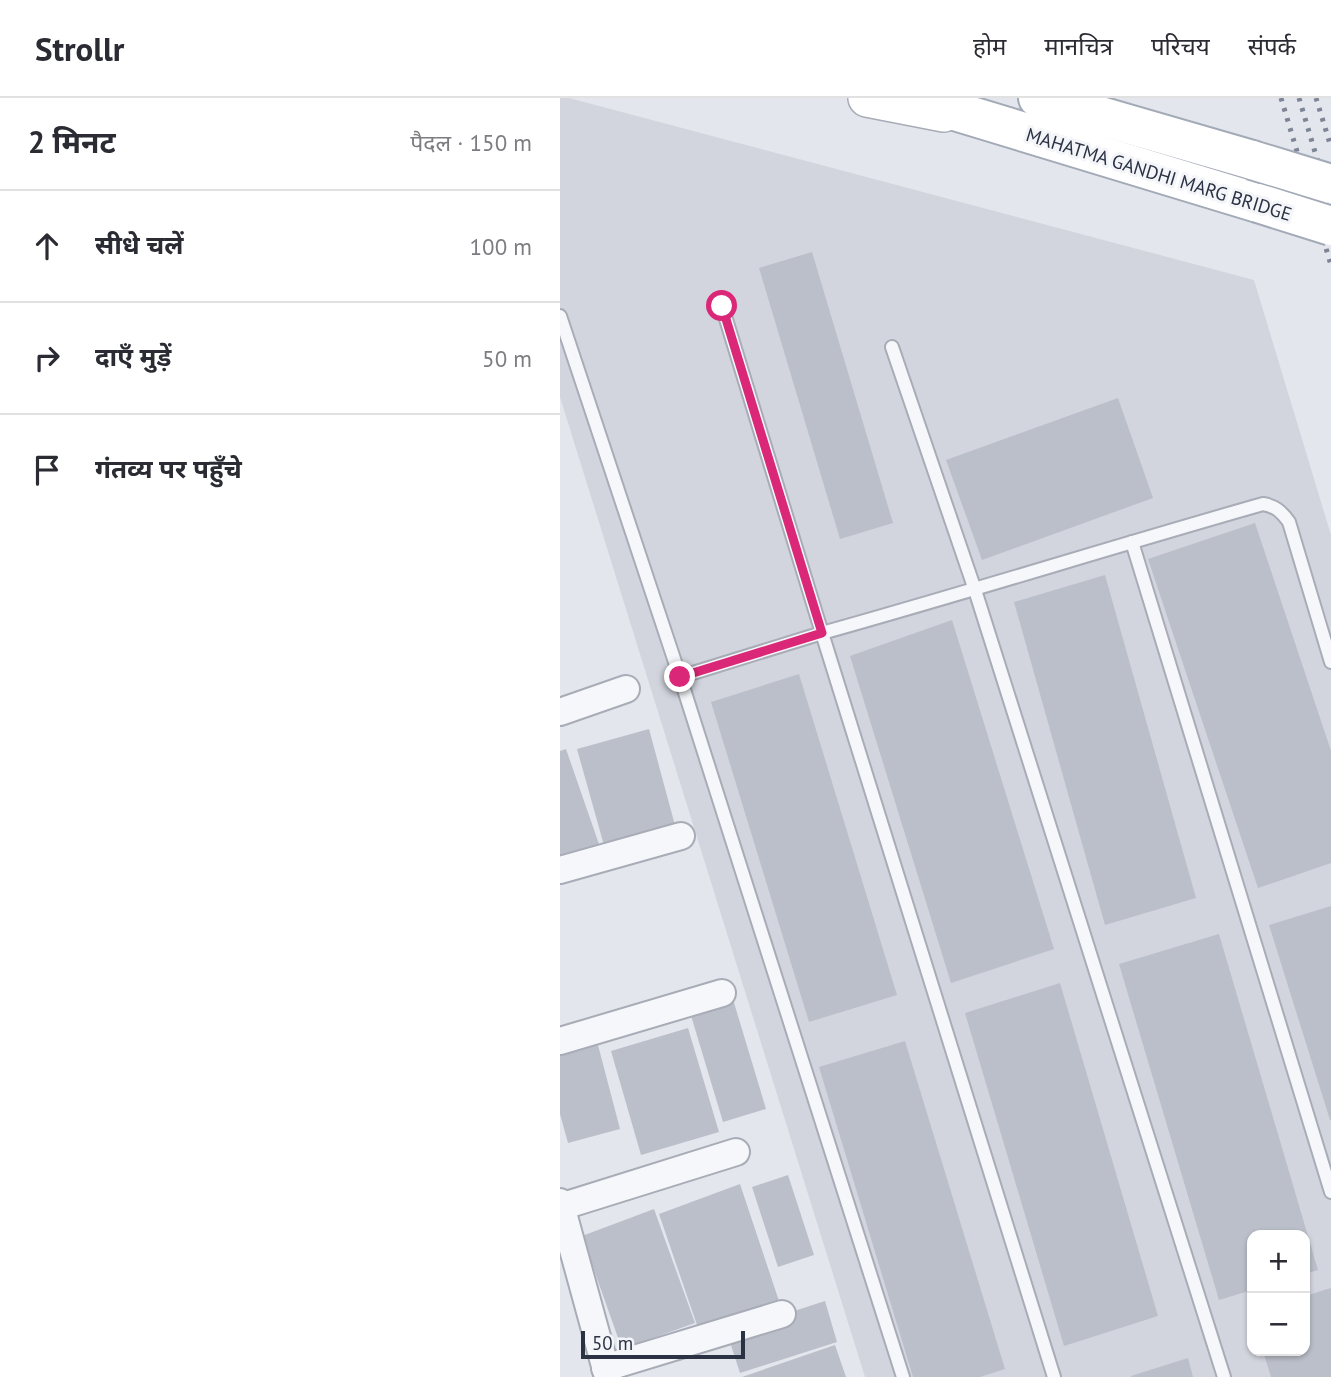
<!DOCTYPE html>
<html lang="hi">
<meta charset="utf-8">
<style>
:root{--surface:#fff;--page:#f2f2f3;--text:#2b2b33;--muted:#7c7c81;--line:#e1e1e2}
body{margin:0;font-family:"PT Sans","Noto Sans Devanagari",sans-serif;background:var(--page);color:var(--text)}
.controls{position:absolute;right:21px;bottom:21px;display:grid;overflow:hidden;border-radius:14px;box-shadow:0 2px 5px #0004}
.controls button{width:63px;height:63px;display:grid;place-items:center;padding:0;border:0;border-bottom:2px solid var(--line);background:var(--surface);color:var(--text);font:35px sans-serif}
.scale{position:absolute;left:21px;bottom:18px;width:164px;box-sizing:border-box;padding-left:7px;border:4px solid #2b3244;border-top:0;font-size:19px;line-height:24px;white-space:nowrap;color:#2b3244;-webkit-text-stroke:5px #f3f5f9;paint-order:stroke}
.stop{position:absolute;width:21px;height:21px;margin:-16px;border:5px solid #db2777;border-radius:50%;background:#fff}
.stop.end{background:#db2777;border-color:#fff;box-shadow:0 2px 7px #0008}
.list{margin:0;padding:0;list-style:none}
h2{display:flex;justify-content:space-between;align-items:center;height:91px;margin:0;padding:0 28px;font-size:30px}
h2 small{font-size:23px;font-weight:400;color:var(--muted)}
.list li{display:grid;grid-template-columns:46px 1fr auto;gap:21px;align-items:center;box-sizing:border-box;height:112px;padding:0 28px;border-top:2px solid var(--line)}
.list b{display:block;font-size:26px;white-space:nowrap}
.list em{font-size:23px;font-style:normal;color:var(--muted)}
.icon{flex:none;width:38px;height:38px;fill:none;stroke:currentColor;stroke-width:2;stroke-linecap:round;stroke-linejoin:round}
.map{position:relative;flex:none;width:771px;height:1279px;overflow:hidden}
header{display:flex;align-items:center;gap:42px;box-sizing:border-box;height:98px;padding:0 35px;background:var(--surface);border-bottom:2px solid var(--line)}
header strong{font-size:33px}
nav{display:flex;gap:38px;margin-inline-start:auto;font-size:24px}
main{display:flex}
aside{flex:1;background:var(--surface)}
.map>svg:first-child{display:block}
</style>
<header>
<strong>Strollr</strong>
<nav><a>होम</a><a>मानचित्र</a><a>परिचय</a><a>संपर्क</a></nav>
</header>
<main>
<aside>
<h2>2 मिनट<small>पैदल · 150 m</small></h2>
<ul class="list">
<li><svg class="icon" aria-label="ahead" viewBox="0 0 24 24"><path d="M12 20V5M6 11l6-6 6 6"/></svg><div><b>सीधे चलें</b></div><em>100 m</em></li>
<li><svg class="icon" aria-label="right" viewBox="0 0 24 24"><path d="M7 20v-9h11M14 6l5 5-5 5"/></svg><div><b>दाएँ मुड़ें</b></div><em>50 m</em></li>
<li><svg class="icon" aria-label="arrive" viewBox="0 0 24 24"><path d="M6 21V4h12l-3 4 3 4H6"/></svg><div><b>गंतव्य पर पहुँचे</b></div></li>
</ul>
</aside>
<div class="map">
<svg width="771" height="1279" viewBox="0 0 771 1279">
<rect width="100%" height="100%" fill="#e3e6ec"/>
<path fill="#d2d5de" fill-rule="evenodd" d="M0,0H9L694,182L771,437V1279H305L0,299ZM692,1137H745V1253H692Z"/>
<g fill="#bbbfc9">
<polygon points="252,154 333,425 280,441 199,170"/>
<polygon points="558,300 593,400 422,462 386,362"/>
<polygon points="695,425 771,653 771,765 698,790 588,461"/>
<polygon points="545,477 636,800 545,827 454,504"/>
<polygon points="392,522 494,851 391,885 290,558"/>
<polygon points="239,576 337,897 249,924 151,604"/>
<polygon points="89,631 116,731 45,751 17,651"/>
<polygon points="6,651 40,749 0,763 0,653"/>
<polygon points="771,808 771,1022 770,1022 709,827"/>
<polygon points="659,836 758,1172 745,1176 745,1137 692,1137 692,1192 659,1202 559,866"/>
<polygon points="500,885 598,1218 504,1248 405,915"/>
<polygon points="172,898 206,1011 163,1024 129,911"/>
<polygon points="128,930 159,1034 81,1057 51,953"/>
<polygon points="345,943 445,1271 420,1279 353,1279 259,969"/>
<polygon points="38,947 60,1031 8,1045 0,1016 0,958"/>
<polygon points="228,1077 254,1157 218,1169 192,1089"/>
<polygon points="180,1086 219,1203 138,1230 99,1116"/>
<polygon points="94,1111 135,1225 62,1251 22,1138"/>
<polygon points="771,1190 771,1279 711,1279 703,1253 745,1253 745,1198"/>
<polygon points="265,1203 277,1244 180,1275 167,1235"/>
<polygon points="275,1247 286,1279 182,1279"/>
<polygon points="628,1260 633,1279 571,1279 571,1278"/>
</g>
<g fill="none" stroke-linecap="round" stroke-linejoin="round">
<g stroke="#a8acb6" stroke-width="16">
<g id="service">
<polyline points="162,208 262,535 120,579 343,1279"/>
<polyline points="0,218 120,579"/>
<polyline points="332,249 415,492 664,1279"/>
<polyline points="572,444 771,1094"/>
<path d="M494,1279L262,535C409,494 555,448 703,406C715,408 721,413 729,424L771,564"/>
</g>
</g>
<g stroke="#a8acb6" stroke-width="30">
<g id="minor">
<polyline points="0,614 66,591"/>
<polyline points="0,772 121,738"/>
<polyline points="0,943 162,895"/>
<polyline points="0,1104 48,1279"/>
<polyline points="0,1109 176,1054"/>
<polyline points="45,1270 222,1216"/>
</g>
</g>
<g stroke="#a8acb6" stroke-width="40">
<polyline id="secondary" points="307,0 384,15"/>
</g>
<g stroke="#a3aab7" stroke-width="42">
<g id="primary">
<polyline points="352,0 698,105"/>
<polyline points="478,0 692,62"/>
</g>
</g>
<use href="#service" stroke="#f6f7fa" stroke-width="12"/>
<use href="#minor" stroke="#f6f7fa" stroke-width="26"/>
<use href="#secondary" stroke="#fff" stroke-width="37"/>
<use href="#primary" stroke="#fff" stroke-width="38"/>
<g stroke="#7d8495" stroke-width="5" stroke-dasharray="3.5 7" stroke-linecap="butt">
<polyline points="721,0 771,167"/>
<polyline points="739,0 771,108"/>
<polyline points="756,0 771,49"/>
</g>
<g stroke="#a3aab7" stroke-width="42" stroke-linecap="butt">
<g id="primary-bridge">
<polyline points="692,62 771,86"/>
<polyline points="698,105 771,128"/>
</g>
</g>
<use href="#primary-bridge" stroke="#fff" stroke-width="38"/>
</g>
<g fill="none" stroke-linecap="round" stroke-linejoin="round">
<polyline stroke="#db2777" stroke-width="9" points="120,579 262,535 162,208"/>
</g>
<g text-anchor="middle" stroke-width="6" stroke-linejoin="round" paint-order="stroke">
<g font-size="19" fill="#2b3244" stroke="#f3f5f9">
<text transform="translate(599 76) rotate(17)" y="7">MAHATMA GANDHI MARG BRIDGE</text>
</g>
</g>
</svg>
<div class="controls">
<button>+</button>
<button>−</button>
</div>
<div class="scale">50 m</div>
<div class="stop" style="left:162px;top:208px"></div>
<div class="stop end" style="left:120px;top:579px"></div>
</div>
</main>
